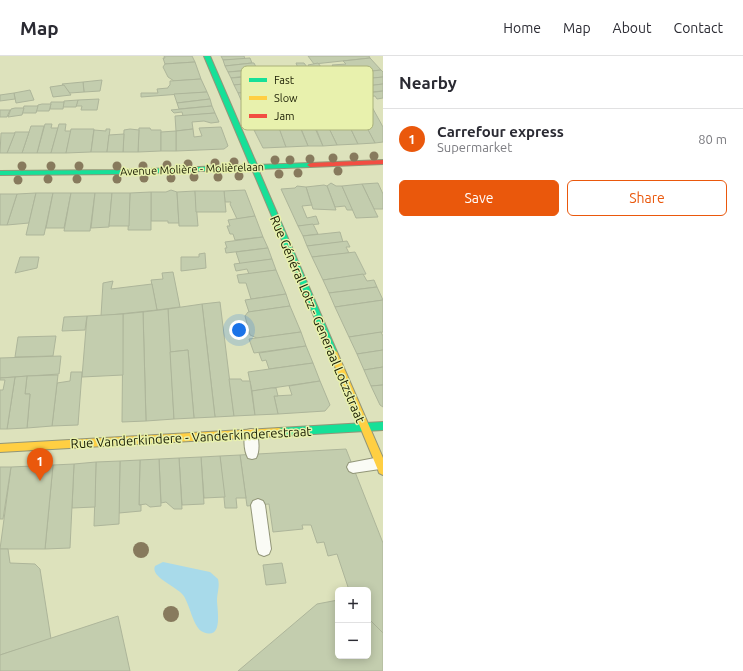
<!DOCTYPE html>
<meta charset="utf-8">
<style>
:root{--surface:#fff;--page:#f7f7f7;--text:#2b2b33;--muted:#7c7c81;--line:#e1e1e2;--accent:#ea580c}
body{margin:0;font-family:Ubuntu,sans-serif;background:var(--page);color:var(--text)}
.controls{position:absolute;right:12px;bottom:12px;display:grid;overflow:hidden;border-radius:6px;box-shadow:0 2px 10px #0003}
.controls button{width:36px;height:36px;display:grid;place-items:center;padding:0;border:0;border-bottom:1px solid var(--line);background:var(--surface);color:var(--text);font:20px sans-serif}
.you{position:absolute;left:239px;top:274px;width:14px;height:14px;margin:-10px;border:3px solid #fff;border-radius:50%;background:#1a73e8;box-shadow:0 0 0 6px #1a73e833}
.badge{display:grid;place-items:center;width:26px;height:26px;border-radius:50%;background:var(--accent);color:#fff;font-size:13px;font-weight:700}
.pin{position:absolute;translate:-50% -33px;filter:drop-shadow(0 1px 2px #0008)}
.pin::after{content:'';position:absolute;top:21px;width:14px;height:12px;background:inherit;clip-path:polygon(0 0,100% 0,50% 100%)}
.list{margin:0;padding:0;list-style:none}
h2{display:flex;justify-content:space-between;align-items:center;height:52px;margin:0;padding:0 16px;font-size:17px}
h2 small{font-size:13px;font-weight:400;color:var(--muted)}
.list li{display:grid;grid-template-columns:26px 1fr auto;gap:12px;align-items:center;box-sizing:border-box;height:60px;padding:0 16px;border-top:1px solid var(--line)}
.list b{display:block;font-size:15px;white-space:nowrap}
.list p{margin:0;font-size:13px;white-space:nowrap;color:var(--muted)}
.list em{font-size:13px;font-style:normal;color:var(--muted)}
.actions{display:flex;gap:8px;padding:12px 16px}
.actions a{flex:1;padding:9px 0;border:1px solid var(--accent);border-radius:6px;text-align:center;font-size:14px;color:var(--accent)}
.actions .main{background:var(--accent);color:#fff}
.map{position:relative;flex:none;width:383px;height:615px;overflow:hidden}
header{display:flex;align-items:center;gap:24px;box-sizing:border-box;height:56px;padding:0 20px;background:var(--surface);border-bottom:1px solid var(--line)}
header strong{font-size:19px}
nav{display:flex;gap:22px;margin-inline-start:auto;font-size:14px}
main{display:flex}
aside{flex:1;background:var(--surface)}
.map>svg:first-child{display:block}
</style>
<header>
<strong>Map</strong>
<nav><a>Home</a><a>Map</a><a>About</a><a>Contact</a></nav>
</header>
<main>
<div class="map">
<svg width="383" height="615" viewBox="0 0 383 615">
<rect width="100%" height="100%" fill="#dde2bc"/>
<path fill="#a8daea" d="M163,506L210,516L218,523C220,530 217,537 217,544C217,553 224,585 203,576C193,572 190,548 183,539C176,530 150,521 155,510Z"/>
<g fill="#c3cdae" stroke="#adb59a">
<polygon points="164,0 192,0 195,6 165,8 163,2 165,2"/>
<polygon points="221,0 244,0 245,3 223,4"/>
<polygon points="308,0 369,0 370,2 314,8"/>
<polygon points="250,2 252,7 225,10 223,4"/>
<polygon points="370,2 381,14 353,17 349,12 335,13 332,9 346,8 343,5"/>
<polygon points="195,6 201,23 174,25 168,21 163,11 165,8"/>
<polygon points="252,7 254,7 257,13 228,16 225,10"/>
<polygon points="296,7 304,7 307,11 298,12"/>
<polygon points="318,7 328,20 316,21 308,9"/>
<polygon points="255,14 261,18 231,22 228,16"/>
<polygon points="381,14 383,16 383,21 365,23 360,23 355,17"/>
<polygon points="259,20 261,22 272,21 274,25 234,29 231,22"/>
<polygon points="383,21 383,28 375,29 368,30 362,23"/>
<polygon points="201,23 207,36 141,41 141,37 158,37 157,33 168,32 168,31 170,29 170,25"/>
<polygon points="102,24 100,35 84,36 83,26"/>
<polygon points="279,24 281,27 273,28 276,34 238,37 234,29"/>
<polygon points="83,26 84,36 70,37 62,28"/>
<polygon points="383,28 383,35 371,36 366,30"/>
<polygon points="64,29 71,39 53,41 50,31"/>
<polygon points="30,34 34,44 16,47 14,37"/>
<polygon points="276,34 277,36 273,37 275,41 241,44 238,37"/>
<polygon points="383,35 383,42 377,43 375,40 362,41 360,38"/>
<polygon points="207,36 210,43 177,47 174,38"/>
<polygon points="14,37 15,43 0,45 0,39"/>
<polygon points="99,43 97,54 81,54 82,50 76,50 78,44"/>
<polygon points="210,43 212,50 179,53 177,47"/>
<polygon points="78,44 76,51 63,51 64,45"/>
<polygon points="51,46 64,46 63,53 50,53"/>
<polygon points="42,48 51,48 49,55 36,55 38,49"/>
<polygon points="330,49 340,70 349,69 358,88 337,89 318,50"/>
<polygon points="24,50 38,50 36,57 22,57"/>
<polygon points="212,50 215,57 183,60 182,56 174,57 171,54"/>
<polygon points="372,51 383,71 383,86 375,87 356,53"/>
<polygon points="15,52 24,52 22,59 8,61 11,53"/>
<polygon points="0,54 10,54 7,61 0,61"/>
<polygon points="215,57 219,66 211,67 204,65 192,66 193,73 176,75 175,60"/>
<polygon points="305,64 307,70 314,70 323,90 308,90 298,65"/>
<polygon points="321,66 326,66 337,89 323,90 315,70 323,70"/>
<polygon points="45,68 52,68 51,72 58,72 57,76 51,97 37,97"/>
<polygon points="59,68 66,68 65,75 71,75 66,97 51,97"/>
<polygon points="365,68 375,87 358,88 349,69"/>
<polygon points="31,70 44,70 37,97 22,97"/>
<polygon points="221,71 228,90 224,93 176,95 176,75 193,73 194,81 202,80 199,72"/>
<polygon points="279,71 286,91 263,92 254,74"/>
<polygon points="300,71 308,90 286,91 279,72"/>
<polygon points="139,72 150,72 151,74 161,74 161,95 138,96"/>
<polygon points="71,73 94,73 91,96 66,97"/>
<polygon points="106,73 110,73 107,96 91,96 94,74 106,75"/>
<polygon points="130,73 139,74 138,96 123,96 124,74"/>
<polygon points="176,75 176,95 161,95 161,76"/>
<polygon points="15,76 29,76 22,97 7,97"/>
<polygon points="1,77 15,77 7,97 0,97"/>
<polygon points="124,78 123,96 107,96 109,79"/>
<polygon points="331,127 336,130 342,130 353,154 347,154 345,150 335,151 327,130"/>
<polygon points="378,127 383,138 383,153 374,153 362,128"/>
<polygon points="362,128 374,153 378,161 356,162 342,130"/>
<polygon points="324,129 327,130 336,154 313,153 306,131"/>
<polygon points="297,130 306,131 311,147 312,149 302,150 307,162 316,160 319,168 298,170 281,133 295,132"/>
<polygon points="171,134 177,136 179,167 168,167 168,165 151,165 151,136 166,136"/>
<polygon points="245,134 255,160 237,163 230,148 231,146 225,146 224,135"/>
<polygon points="195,135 198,170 179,170 177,136"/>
<polygon points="195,135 224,135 226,156 196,156"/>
<polygon points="151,136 151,174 128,174 130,137"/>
<polygon points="36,137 29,167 7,169 17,138"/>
<polygon points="36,137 53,137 44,179 26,179"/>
<polygon points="53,137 71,137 64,172 46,172"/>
<polygon points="71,137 95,137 90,175 64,175"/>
<polygon points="95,137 112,137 109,171 91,172"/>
<polygon points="112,137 130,137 129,170 109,170"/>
<polygon points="0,138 17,138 7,169 0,169"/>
<polygon points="255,160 263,181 235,184 233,178 230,178 227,170 230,170 228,164"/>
<polygon points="313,168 318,178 303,180 298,170"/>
<polygon points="340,176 343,186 307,190 303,180"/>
<polygon points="263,181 268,192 226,197 225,192 227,192 225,186"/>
<polygon points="347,185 350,191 346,191 349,197 340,198 312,201 307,190"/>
<polygon points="268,192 272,203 245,207 240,208 236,196"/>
<polygon points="355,196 366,218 323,224 312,201"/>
<polygon points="205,197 206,212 181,215 181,201 199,201 199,198"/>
<polygon points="20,201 39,201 37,212 15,217"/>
<polygon points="272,203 276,214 249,218 247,213 236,215 234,208"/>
<polygon points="276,214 286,238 251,243 246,227 239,227 237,219"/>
<polygon points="173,216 180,251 157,254 151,224 163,223 162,217"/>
<polygon points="363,218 367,225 374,224 377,231 329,237 323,224"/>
<polygon points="113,225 111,233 152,228 157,254 101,260 103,227"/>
<polygon points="377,231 383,244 335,251 329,237"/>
<polygon points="286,238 290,250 249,256 245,244"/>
<polygon points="383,244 383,276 349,281 335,251"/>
<polygon points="220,246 234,360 215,361 202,248"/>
<polygon points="202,248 215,361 194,362 188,294 170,296 168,253"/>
<polygon points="290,250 301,276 257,282 250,279 245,260 248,256"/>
<polygon points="168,253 174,363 146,365 143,256"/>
<polygon points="143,256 146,365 122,366 123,258"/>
<polygon points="123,258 123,319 82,321 87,260"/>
<polygon points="87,260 85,274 62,275 64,261"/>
<polygon points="301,276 306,290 254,297 249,283"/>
<polygon points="381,276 383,280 383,294 357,298 349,281"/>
<polygon points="56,280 53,300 15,301 18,281"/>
<polygon points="306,290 313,307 269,313 266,304 262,305 259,297"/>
<polygon points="188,294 194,362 174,363 170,296"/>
<polygon points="383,294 383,311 364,314 357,298"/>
<polygon points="61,300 59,318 0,322 0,302"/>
<polygon points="313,307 320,325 252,335 248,316"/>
<polygon points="383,311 383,329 371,330 364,314"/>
<polygon points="71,316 82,316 78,369 52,370 57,327 70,325"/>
<polygon points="58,319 52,370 27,372 30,338 25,338 27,320"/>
<polygon points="27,320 25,338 30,338 27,372 7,373 15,321"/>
<polygon points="15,321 7,373 0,373 0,334 3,334 5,324 0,324 0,322"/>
<polygon points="229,323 241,323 242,325 250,325 255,359 234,360"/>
<polygon points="320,325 330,349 325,355 278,358 274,340 292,339 289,330"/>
<polygon points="383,329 383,351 380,349 371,330"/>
<polygon points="271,332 276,332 278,340 274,340 278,358 255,359 252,335"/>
<polygon points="346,393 383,487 383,577 368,562 368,534 349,534 337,498 328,500 324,486 317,487 311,469 302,469 303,473 273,476 269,448 247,450 240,399"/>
<polygon points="240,399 246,442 236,442 237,452 225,452 220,400"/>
<polygon points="220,400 225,441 204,442 201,401"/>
<polygon points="201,401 204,448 182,449 179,402"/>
<polygon points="179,402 182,453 174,453 166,446 161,447 159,403"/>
<polygon points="159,403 161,450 150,451 146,448 139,449 140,404"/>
<polygon points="140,404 139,449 141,449 141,455 119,457 120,405"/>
<polygon points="120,405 119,468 94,470 96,406"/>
<polygon points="96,406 95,451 72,452 74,408"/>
<polygon points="74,408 70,492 45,493 53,409"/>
<polygon points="53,409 45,493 0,493 11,411"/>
<polygon points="0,411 11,411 3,463 0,463"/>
<polygon points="0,493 8,493 10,507 35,508 40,513 51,583 0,599"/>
<polygon points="282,507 286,527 266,529 263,509"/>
<polygon points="338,544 338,600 368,600 368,562 383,577 383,615 238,615 317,548"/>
<polygon points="118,560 130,615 0,615 0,599"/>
</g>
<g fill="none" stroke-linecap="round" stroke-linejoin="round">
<g stroke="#929678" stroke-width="2">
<g id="lane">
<path d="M251,373L255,374C259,381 260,395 256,402L252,403L248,402C244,395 243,381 247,374Z"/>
<polygon points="380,401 383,403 383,411 380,413 353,417 349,415 347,411 349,407"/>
<polygon points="258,443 263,445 265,449 271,493 269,498 264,500 259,498 257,493 251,449 253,445"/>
</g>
</g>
<g stroke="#929678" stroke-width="2">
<g id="fast">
<polygon points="204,0 210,0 257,109 310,107 313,109 310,111 258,113 337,296 336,298 330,298 329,296 252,113 124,118 0,119 0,115 124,114 250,109"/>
<polygon points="383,366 383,374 279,380 276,379 274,376 276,373 279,372"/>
</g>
</g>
<g stroke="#929678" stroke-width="2">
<g id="slow">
<polygon points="333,293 337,296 383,402 383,419 379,417 378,414 329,296"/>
<polygon points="279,372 282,373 284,376 282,379 279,380 0,396 0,388"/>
</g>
</g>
<g stroke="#929678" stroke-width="2">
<polygon id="jam" points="383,104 383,108 310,111 307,109 310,107"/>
</g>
<use href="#lane" fill="#fafbf5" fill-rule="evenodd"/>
<use href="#fast" fill="#16e098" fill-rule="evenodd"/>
<use href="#slow" fill="#ffcf43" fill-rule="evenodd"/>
<use href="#jam" fill="#f24e42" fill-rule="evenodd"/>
</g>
<g fill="#877a5d">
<circle cx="374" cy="100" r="4.5"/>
<circle cx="354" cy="101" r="4.5"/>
<circle cx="333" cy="102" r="4.5"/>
<circle cx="310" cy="103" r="4.5"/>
<circle cx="275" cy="104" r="4.5"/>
<circle cx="290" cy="104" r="4.5"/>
<circle cx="234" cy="106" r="4.5"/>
<circle cx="215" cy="107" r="4.5"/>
<circle cx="188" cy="108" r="4.5"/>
<circle cx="167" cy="109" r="4.5"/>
<circle cx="22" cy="110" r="4.5"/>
<circle cx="51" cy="110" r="4.5"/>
<circle cx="79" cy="110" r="4.5"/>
<circle cx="117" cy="110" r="4.5"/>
<circle cx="143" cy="110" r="4.5"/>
<circle cx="338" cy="115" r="4.5"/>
<circle cx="298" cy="117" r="4.5"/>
<circle cx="279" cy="118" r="4.5"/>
<circle cx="239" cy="120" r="4.5"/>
<circle cx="194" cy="121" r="4.5"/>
<circle cx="218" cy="121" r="4.5"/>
<circle cx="144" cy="122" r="4.5"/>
<circle cx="171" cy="122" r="4.5"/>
<circle cx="48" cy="123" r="4.5"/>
<circle cx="77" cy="123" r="4.5"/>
<circle cx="117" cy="123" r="4.5"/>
<circle cx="18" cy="124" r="4.5"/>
<circle cx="141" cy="494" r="8"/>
<circle cx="171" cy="558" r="8"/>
</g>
<g text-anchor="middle" stroke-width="3" stroke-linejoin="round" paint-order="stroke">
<g font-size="11" fill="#191c02" stroke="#e8f1ad">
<text transform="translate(192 113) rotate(-2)" y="4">Avenue Molière - Molièrelaan</text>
</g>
<g font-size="13" fill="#191c02" stroke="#e8f1ad">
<text transform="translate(318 263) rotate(67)" y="5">Rue Général Lotz - Generaal Lotzstraat</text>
<text transform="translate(191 381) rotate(-3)" y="5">Rue Vanderkindere - Vanderkinderestraat</text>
</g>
</g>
<rect x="241" y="10" width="132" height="64" rx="6" fill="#e8f1ad" stroke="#aab17a" stroke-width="1"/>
<rect x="249" y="22" width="18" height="4" fill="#16e098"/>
<rect x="249" y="40" width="18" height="4" fill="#ffcf43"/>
<rect x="249" y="58" width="18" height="4" fill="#f24e42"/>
<g font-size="11" fill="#191c02">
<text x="274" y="28">Fast</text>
<text x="274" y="46">Slow</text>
<text x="274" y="64">Jam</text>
</g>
</svg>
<div class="controls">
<button>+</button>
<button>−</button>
</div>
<div class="you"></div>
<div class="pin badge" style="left:40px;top:425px">1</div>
</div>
<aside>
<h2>Nearby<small></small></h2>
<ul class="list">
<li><span class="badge">1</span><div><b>Carrefour express</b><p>Supermarket</p></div><em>80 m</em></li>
</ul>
<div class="actions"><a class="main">Save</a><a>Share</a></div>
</aside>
</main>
